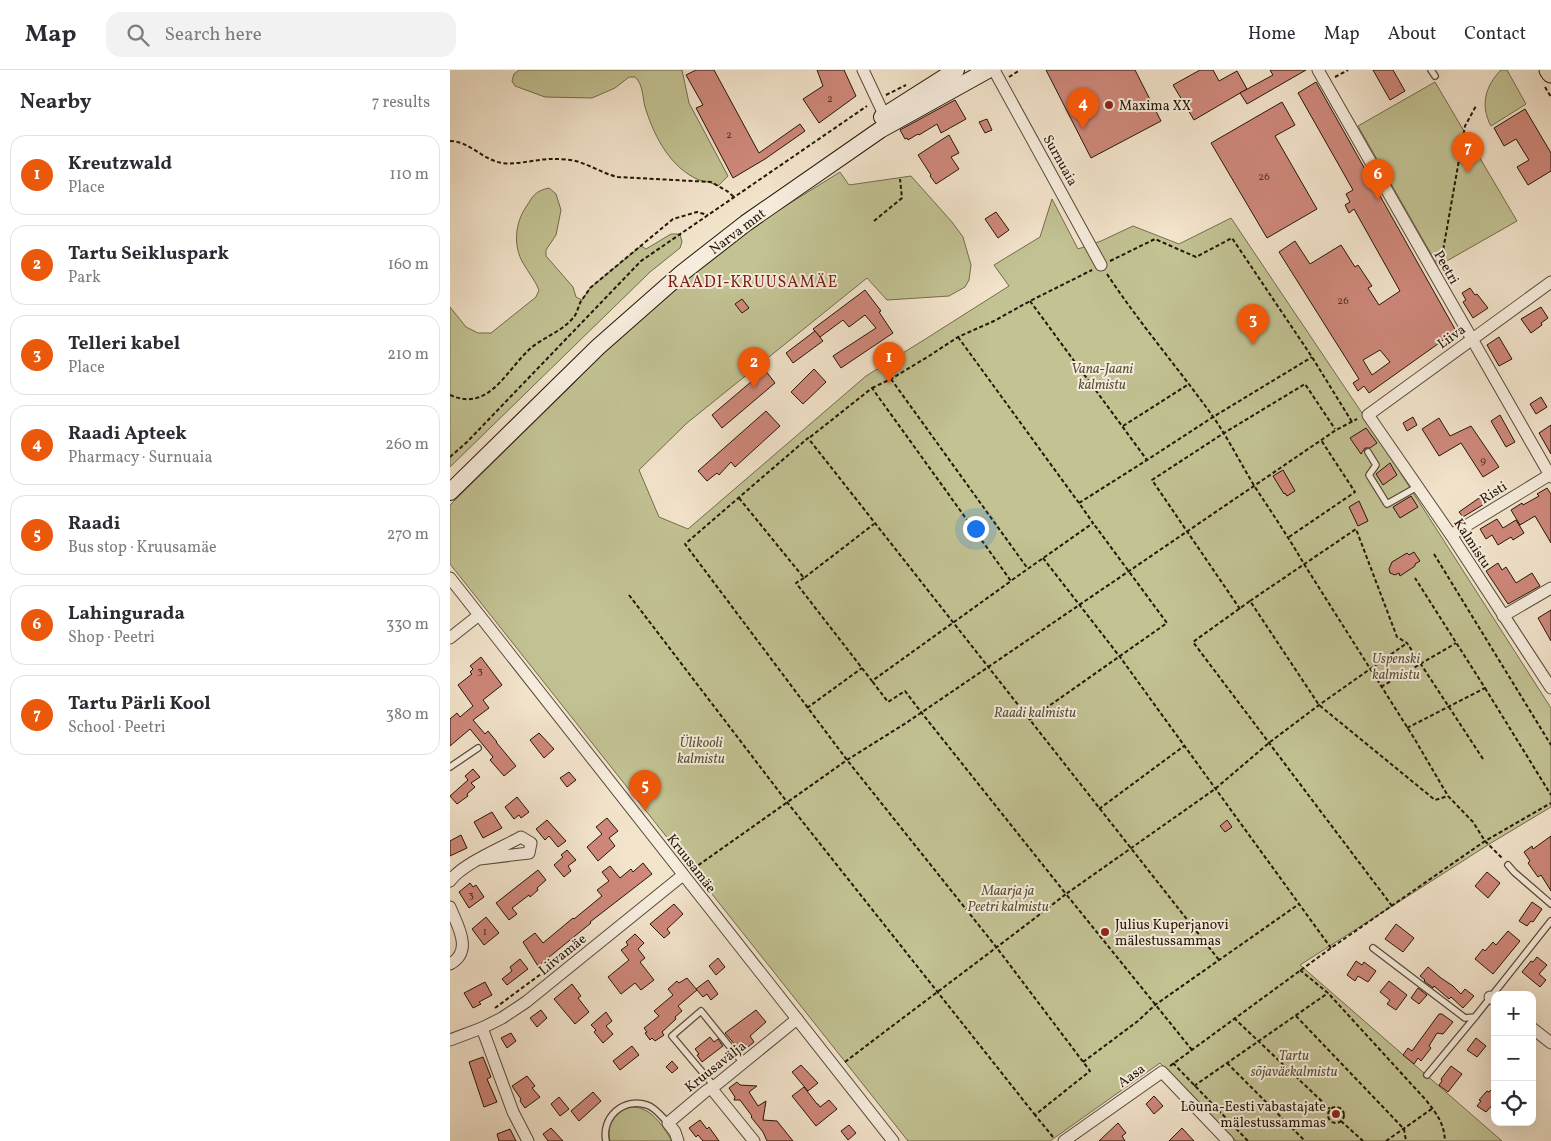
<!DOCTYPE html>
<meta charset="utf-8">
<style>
:root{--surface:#fff;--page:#f2f2f3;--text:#2b2b33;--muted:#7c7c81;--line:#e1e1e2;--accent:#ea580c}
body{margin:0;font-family:Vollkorn,serif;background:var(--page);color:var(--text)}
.controls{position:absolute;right:15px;bottom:15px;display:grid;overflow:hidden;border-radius:10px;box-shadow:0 5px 20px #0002}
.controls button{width:45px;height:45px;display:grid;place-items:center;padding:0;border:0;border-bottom:1px solid var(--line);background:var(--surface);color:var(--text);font:25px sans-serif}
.you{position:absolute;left:525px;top:458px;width:18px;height:18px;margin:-12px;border:4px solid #fff;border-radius:50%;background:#1a73e8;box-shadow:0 0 0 8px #1a73e833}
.badge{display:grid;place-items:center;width:32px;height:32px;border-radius:50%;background:var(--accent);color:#fff;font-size:16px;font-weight:700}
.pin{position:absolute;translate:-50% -41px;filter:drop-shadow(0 1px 2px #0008)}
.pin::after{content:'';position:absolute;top:26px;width:18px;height:15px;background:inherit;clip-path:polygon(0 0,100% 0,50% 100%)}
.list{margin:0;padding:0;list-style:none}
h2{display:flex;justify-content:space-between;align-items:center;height:65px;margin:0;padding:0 20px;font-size:21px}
h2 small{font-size:16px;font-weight:400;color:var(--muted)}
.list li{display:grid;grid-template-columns:32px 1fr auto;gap:15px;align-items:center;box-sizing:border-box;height:80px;margin:0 10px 10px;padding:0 10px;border:1px solid var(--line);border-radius:15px}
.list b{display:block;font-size:19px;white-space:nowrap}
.list p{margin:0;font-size:16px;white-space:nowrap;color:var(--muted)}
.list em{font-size:16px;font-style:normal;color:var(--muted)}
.icon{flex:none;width:28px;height:28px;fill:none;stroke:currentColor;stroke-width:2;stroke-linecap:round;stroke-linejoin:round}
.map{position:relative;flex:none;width:1101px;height:1071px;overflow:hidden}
header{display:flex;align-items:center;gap:30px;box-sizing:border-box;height:70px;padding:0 25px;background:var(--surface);border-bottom:1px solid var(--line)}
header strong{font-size:24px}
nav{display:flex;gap:28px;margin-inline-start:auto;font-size:18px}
.search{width:350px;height:45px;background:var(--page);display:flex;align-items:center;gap:12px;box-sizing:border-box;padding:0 18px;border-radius:15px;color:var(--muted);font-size:19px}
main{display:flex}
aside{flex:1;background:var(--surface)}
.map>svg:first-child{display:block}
</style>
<header>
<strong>Map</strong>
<div class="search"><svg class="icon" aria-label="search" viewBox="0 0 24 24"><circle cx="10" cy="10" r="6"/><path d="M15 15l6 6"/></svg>Search here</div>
<nav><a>Home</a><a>Map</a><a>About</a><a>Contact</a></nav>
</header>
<main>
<aside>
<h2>Nearby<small>7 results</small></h2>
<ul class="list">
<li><span class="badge">1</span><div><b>Kreutzwald</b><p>Place</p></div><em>110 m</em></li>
<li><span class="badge">2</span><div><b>Tartu Seikluspark</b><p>Park</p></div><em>160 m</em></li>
<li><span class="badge">3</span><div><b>Telleri kabel</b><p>Place</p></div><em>210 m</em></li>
<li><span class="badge">4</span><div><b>Raadi Apteek</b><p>Pharmacy · Surnuaia</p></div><em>260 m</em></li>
<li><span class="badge">5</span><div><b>Raadi</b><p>Bus stop · Kruusamäe</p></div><em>270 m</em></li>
<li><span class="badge">6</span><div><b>Lahingurada</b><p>Shop · Peetri</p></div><em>330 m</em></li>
<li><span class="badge">7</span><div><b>Tartu Pärli Kool</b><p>School · Peetri</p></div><em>380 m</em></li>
</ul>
</aside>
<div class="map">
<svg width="1101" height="1071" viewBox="0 0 1101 1071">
<rect width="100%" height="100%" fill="#f3e4cc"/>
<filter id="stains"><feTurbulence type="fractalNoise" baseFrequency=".004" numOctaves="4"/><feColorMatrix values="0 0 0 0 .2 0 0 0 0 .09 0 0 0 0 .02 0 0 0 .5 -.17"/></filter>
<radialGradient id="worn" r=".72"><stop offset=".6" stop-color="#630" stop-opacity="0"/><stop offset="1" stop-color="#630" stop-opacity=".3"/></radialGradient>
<g fill="#c2c293" stroke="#736c4c">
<path d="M69,0H232L239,33L278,106L268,116C261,112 256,112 249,110C221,98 205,68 196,40C192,29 194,15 185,7H179L165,18L142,28L95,27L65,16L62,11L64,4Z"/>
<path d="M1051,0H1057L1076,34L1041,56C1030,36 1035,16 1051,0Z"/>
<polygon points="985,12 1067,151 988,196 908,56"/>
<polygon points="390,102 399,115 461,106 502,152 513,167 521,195 519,210 515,217 499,226 437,230 417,208 237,353 189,400 209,447 238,459 416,306 477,268 559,216 544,195 590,167 602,129 628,179 651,171 683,156 729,174 781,148 914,346 1101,638 1101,737 1041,773 850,895 1052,1071 786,1071 710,993 600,1071 458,1071 0,494 0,435 125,312 136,299 199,240 268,184 321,145"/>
<path d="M99,118L106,124L111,140L106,165L96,180V186L123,217L126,227L132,230L140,218L191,176L196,179L221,164H230L232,172L230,178L200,202L0,397V237L16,257L28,263H41L86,227L89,220C85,210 78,202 73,193C63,176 65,153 76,137C83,126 85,121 99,118Z"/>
<path d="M180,1037C201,1036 212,1055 222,1071H160C156,1055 165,1042 180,1037Z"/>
</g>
<g fill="#cf887b" stroke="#241706" fill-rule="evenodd">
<polygon points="246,0 264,0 309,83 350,54 355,61 315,89 283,108 246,38 253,35 236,5"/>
<polygon points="367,0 394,0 406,26 369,53 353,29 373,16"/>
<polygon points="596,0 685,0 711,51 641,88"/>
<polygon points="750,0 763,0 769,11 787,1 797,19 744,50 723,15"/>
<polygon points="820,0 856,0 797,34 790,23 823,5"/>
<polygon points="923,0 943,0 955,21 940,30"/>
<path d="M866,12L1006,261L919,323L914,316L908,321L903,313L909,309L829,182L845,171L860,194L891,175L905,197L908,195L922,216L918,218L929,235L950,221L904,139L899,143L895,135L900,132L896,124L903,120L848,23ZM930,280L940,292L922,305L913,290Z"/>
<polygon points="505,30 516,49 491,63 487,54 469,65 468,64 458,70 457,68 455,69 450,60"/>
<polygon points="832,32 845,55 825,66 867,139 817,168 761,73"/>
<polygon points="1075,39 1101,83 1101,101 1078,115 1067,97 1079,90 1066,69 1054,76 1044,58"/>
<polygon points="537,49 542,60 535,63 529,52"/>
<polygon points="499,65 509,83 501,87 509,99 486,114 480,106 481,105 468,85"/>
<polygon points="546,142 559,160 548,168 535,149"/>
<polygon points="1020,218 1025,225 1027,224 1038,238 1023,248 1013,232 1016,230 1012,223"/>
<polygon points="415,220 431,241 429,242 443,263 391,298 383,286 426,258 415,245 399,257 393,250 370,267 363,259"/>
<polygon points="292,229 299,238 292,243 285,234"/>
<polygon points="1091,237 1098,248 1091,253 1092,255 1081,263 1071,249"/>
<polygon points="365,261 373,271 343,293 336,283"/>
<polygon points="1049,267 1062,289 1049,296 1037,275"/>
<polygon points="364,299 376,312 353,334 341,322"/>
<polygon points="315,300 325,313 272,358 262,345"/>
<polygon points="1091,327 1097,337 1086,344 1080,334"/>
<polygon points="316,341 330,356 285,397 281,392 269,405 267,403 257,411 248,401"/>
<polygon points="1050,345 1065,372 1056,377 1041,351"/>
<polygon points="963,347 967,355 957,361 953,353"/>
<polygon points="989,348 1000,366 1021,356 1049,397 1033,407 1011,373 989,386 972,359"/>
<polygon points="1101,355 1101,384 1089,363"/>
<polygon points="916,358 927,373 920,378 915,378 911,384 900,368"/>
<polygon points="940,393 947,405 933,415 926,404"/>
<polygon points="833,400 845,421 837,426 835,423 834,424 823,406"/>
<polygon points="1097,418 1101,424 1101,473 1085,446 1070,455 1061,440 1072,433 1073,435 1089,426 1087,424"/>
<polygon points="1039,421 1044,428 1013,447 1009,442"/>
<polygon points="961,426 968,437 950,448 943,437"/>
<polygon points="909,431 918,451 908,456 899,437"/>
<polygon points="1047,449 1053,458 1066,450 1074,463 1063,470 1061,467 1048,475 1042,465 1036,469 1030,459"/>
<polygon points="964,482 970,491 965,494 965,496 950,506 949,503 945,505 940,503 939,499 942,492 957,483 959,485"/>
<polygon points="1048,493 1052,500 1056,497 1066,513 1082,503 1090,516 1058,534 1036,501"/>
<polygon points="1101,540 1101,571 1088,548"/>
<polygon points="31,587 52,615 33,630 39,638 23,650 35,664 38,661 47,672 46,672 66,696 54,706 40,690 43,687 20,659 0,676 0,649 7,643 10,647 23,636 8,615 22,604 20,602 23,599 20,596"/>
<polygon points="89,663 104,679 94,688 80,670"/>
<polygon points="23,699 30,707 21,713 25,717 17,724 18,726 7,734 0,726 18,710 15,706"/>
<polygon points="119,702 126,710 117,717 110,708"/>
<polygon points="67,727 79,742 71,748 69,745 64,749 55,737"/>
<polygon points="42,742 52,758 33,768 24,752"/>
<polygon points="157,748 168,761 159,768 165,776 148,791 137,777 152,764 146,757"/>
<polygon points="97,750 116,771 108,777 99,766 95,770 86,759"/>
<polygon points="777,750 782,757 775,762 770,756"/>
<polygon points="11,765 17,778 0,786 0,771"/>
<polygon points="1101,766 1101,821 1091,805 1088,807 1078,793 1080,791 1074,782 1082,776 1083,779"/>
<polygon points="117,780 126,790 118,796 121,801 114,807 104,795 113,787 111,785"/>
<polygon points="193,793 202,804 140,852 141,853 88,896 73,872 85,863 93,873 123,848 124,849 152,826 147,820 159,811 152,802 160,796 170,808 181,799 183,802"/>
<polygon points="88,800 96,810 87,818 88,820 80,827 79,825 62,838 67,844 59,850 46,833"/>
<polygon points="1037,802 1050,813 1038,828 1025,816"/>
<polygon points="20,813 23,817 26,815 34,827 19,838 9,822"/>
<polygon points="1082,832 1092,839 1083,852 1081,851 1077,856 1069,851"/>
<polygon points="224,834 233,844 217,859 220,863 214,868 200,854"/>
<polygon points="36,847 49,863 34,875 22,859"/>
<polygon points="946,854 964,868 953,882 935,869"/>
<polygon points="1058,861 1070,871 1043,904 1025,889 1033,879 1035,881 1043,872 1046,875"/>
<polygon points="185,864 194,873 188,879 195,888 190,892 204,910 191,920 185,913 171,924 158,907 179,890 171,880 178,875 176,872"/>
<polygon points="1087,887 1097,895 1089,904 1096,910 1090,917 1072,902 1081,891 1083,892"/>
<polygon points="268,888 275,897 266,905 259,896"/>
<polygon points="70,889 78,899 57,915 52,909 62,901 60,897"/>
<polygon points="906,891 912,895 914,892 926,901 918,912 908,906 905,911 897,905"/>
<polygon points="978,897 991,908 1003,916 1011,924 1015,919 1024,926 1013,938 1001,927 999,929 984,916 983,918 974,911 975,910 970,906"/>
<polygon points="237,908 247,920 228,936 232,941 225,947 226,949 212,962 214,965 205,971 202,968 200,970 195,963 197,962 194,958 209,946 204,941 223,925 218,919 227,911 229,913"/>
<polygon points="258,910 268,924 261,930 257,924 253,927 246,919"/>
<polygon points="939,911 957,925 946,940 937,934 940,930 930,922"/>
<polygon points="35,912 42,925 29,932 31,934 23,938 14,923"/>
<polygon points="122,914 131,926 128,928 139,942 125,954 104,929"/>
<polygon points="968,918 977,925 969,934 961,928"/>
<polygon points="91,940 97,948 87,957 80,948"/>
<polygon points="306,940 316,952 300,966 304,972 298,977 293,972 287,977 275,963"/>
<polygon points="156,942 162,951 156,956 163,964 153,973 144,962 146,960 141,955"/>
<polygon points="989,944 992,944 1003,952 993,964 987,963 979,976 981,978 971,991 968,988 964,994 953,985 958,978 962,981"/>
<polygon points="61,963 66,971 57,978 51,968"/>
<polygon points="260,967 264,972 268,969 273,976 252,992 247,985 249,984 245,979"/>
<polygon points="1026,968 1036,976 1027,987 1017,980"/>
<polygon points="182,976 189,985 170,1000 163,991"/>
<polygon points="33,987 41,1007 37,1009 47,1032 34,1037 19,992"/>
<polygon points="222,991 228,998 222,1003 216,997"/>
<polygon points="351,995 368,1013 358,1021 342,1002"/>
<polygon points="1001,996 1012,1004 998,1022 989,1015 992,1011 991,1009"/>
<polygon points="77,1006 85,1016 82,1018 90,1027 75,1038 70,1031 71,1029 62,1016"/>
<polygon points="287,1012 290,1015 307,1016 299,1022 308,1036 316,1031 313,1050 327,1051 343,1071 317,1071 313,1062 301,1047 302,1046 290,1030 284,1030 285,1027 279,1018"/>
<polygon points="1045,1016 1045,1032 1036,1042 1027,1036 1031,1031 1029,1030 1037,1021 1039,1022"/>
<polygon points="354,1017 367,1034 368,1034 370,1037 379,1030 387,1039 366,1056 342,1026"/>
<polygon points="143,1022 151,1031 129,1051 121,1041"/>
<polygon points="704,1026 713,1036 704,1044 696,1034"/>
<polygon points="109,1027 119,1039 110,1046 101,1034"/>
<polygon points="250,1050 257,1059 259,1057 269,1071 253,1071 248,1065 246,1067 239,1058"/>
<polygon points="668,1053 676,1063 672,1066 675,1071 649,1071"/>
<polygon points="399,1055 406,1063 398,1070 391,1061"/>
<polygon points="101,1058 113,1071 98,1071 93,1064"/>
<polygon points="732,1058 744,1071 719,1071"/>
<polygon points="60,1059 66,1071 49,1071 47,1064"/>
</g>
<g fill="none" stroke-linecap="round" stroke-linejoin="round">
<g stroke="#584a38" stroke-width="8">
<g id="service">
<polyline points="981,0 985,6"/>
<polyline points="918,382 926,395 919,405 937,434 967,417"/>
<polyline points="0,697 28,678"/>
<polyline points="1058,795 1064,802 1101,834"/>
<polyline points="923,878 1015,948 1025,947 1101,851"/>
<polyline points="977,1005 1025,947"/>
<polyline points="264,1016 222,966 251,941 293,993"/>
<path d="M156,1071C151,1047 174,1027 197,1035C206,1038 212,1047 218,1053"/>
</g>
</g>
<g stroke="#584a38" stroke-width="13">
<g id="minor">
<polyline points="413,0 437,51"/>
<polyline points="544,0 651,195"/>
<polyline points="868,0 1101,407"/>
<polyline points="1101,212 918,345 1001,465 1101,618"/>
<polyline points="1001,465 1101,404"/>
<polyline points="0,508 443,1071"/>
<polyline points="1053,546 1101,518"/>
<polyline points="0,568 29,545"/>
<path d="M0,811C12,794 51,778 71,767L81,773L79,783L30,789"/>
<path d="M0,837C7,855 24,881 0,894"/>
<polyline points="1040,927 1045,930"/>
<polyline points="32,958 63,1042 78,1071"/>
<polyline points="1082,958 1101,973"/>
<polyline points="0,970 32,958 52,948 76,932 233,805"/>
<polyline points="261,1018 304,1071"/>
<polyline points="228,1071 225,1062 218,1053 256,1021 266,1015 347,949"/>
<polyline points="614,1071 712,1002 778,1071"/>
</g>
</g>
<g stroke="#241706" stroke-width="18">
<g id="secondary">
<polyline points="432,47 506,0"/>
<polyline points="0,422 148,277 232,203 296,153 430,60 538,0"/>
</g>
</g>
<g stroke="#241706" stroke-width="21">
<polyline id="trunk" points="1099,0 1101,3"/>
</g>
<g stroke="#241706" stroke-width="2" stroke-dasharray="4 2.5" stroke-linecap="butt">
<polyline points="559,7 570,0"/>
<polyline points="885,7 898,0"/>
<polyline points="1095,17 1101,27"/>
<polyline points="436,25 456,15"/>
<path d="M0,71C19,71 33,90 52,93C69,95 86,89 102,89C110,89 121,89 129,92C142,96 154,104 168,107L261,112L277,121L284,127"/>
<polyline points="424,151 452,128 450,109"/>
<polyline points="660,191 705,169 746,187 782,168 862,287 902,352"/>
<polyline points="991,192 1015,56 1026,36"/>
<path d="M657,204C690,254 729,299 764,348C779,370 791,394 805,417C822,443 839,468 854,494L964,668L998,726L1023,752L1035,771L1053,789"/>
<polyline points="580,231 697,390 763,347 862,287"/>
<polyline points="508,267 629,433"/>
<polyline points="441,309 578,499"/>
<polyline points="422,318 441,309 479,286 508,267 544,251 580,231 642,200"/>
<path d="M0,325C40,343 57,298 82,277C95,267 112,261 123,248C127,244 128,237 131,231C134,227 137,223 140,218L223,149L247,142L258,145"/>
<polyline points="673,356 739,314"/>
<polyline points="0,387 17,372 191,191 417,36"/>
<polyline points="289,428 354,508 424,454"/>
<polyline points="839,467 905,422 871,370"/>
<polyline points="984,484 1101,675"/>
<polyline points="593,488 670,587 881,878"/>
<polyline points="354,508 346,513 422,611 561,511 422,318 359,368"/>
<polyline points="562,510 643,453 629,433 697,390"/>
<polyline points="179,525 337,732 585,1045"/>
<polyline points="800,531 906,459 947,567 957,573 1033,689"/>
<polyline points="790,539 702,410 774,363 855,314 885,359"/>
<polyline points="931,617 1006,573"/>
<polyline points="1035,618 1101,725"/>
<polyline points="357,638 412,598"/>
<polyline points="579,650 717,553 643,453"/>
<polyline points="957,658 1035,618 965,508"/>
<polyline points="649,739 734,676"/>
<polyline points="243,799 397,690 456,653 886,360 907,349"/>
<polyline points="942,836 743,572 800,531 869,635 985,730 998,726"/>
<path d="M850,900L878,923L975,1029C986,1043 994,1052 995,1071"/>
<polyline points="45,938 95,901"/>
<polyline points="846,946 954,1059 956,1071"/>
<polyline points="784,948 880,1039"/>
<polyline points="742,980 616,824 765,719 820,672 869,635 957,573"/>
<path d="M395,992C468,936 543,881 616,824L471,642L455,621L438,632L422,611"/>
<polyline points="633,992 688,951 705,935 849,834"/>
<polyline points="723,993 798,1071"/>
<polyline points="777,993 855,1071"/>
<polyline points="720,996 881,878 1035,771 1101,733"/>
<polyline points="744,1016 878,923"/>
<circle cx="886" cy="1045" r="8"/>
<polyline points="891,1051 913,1071"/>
<polyline points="603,1067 585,1045 640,1001 547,878 397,690 235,474 358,368 769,890"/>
<polyline points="936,1071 983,1038"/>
</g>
<use href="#service" stroke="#f7edde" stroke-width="5.5"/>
<use href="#minor" stroke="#f7edde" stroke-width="11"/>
<use href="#secondary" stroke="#f7edde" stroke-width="16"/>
<use href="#trunk" stroke="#f3e4cc" stroke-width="19"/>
</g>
<g fill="#8f2418" stroke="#f7edde" stroke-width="2">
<circle cx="659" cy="35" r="5"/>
<circle cx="655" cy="862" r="5"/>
<circle cx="886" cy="1044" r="5"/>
</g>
<g text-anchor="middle" stroke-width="4" stroke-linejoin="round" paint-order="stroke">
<g font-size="11" fill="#4f3323">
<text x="380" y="32">2</text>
<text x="279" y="68">2</text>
<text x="814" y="110">26</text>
<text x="893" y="234">26</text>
<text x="1033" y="394">9</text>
<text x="30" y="604">3</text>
<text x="21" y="828">3</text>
<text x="35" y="865">1</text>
</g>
<g font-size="14" fill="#241706" stroke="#f7edde" text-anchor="start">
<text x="669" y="40">Maxima XX</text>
<text x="665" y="859">Julius Kuperjanovi<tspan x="665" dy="16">mälestussammas</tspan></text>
<text x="876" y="1041" text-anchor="end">Lõuna-Eesti vabastajate<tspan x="876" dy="16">mälestussammas</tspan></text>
</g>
<g font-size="14" fill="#241706" stroke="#f7edde">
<text transform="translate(611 90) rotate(61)" y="5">Surnuaia</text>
<text transform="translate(287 161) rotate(-37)" y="5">Narva mnt</text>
<text transform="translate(997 197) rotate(60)" y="5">Peetri</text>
<text transform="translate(1001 266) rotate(-36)" y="5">Liiva</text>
<text transform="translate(1043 422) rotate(-32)" y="5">Risti</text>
<text transform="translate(1023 473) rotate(57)" y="5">Kalmistu</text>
<text transform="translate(242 793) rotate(52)" y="5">Kruusamäe</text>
<text transform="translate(112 884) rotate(-39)" y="5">Liivamäe</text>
<text transform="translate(265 996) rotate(-38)" y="5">Kruusavälja</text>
<text transform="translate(681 1005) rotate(-35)" y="5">Aasa</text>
</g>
<g font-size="14" font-style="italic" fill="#5b5337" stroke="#f7edde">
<text x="652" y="303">Vana-Jaani<tspan x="652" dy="16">kalmistu</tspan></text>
<text x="946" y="593">Uspenski<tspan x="946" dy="16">kalmistu</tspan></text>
<text x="585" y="647">Raadi kalmistu</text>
<text x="251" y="677">Ülikooli<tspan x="251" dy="16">kalmistu</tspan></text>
<text x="558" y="825">Maarja ja<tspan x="558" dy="16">Peetri kalmistu</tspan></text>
<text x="844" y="990">Tartu<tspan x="844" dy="16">sõjaväekalmistu</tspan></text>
</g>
<g font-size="16" letter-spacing="1" fill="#7a1f14" stroke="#f7edde">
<text x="303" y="217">RAADI-KRUUSAMÄE</text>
</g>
</g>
<rect width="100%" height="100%" filter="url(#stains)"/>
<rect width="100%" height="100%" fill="url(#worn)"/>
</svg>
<div class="controls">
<button>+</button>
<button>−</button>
<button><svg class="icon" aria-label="locate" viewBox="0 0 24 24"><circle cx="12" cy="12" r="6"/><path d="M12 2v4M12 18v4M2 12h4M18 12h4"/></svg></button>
</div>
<div class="you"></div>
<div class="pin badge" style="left:439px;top:313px">1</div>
<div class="pin badge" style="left:304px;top:318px">2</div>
<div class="pin badge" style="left:803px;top:275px">3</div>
<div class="pin badge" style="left:633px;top:59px">4</div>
<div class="pin badge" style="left:195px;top:741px">5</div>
<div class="pin badge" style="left:928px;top:130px">6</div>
<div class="pin badge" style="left:1018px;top:103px">7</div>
</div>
</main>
